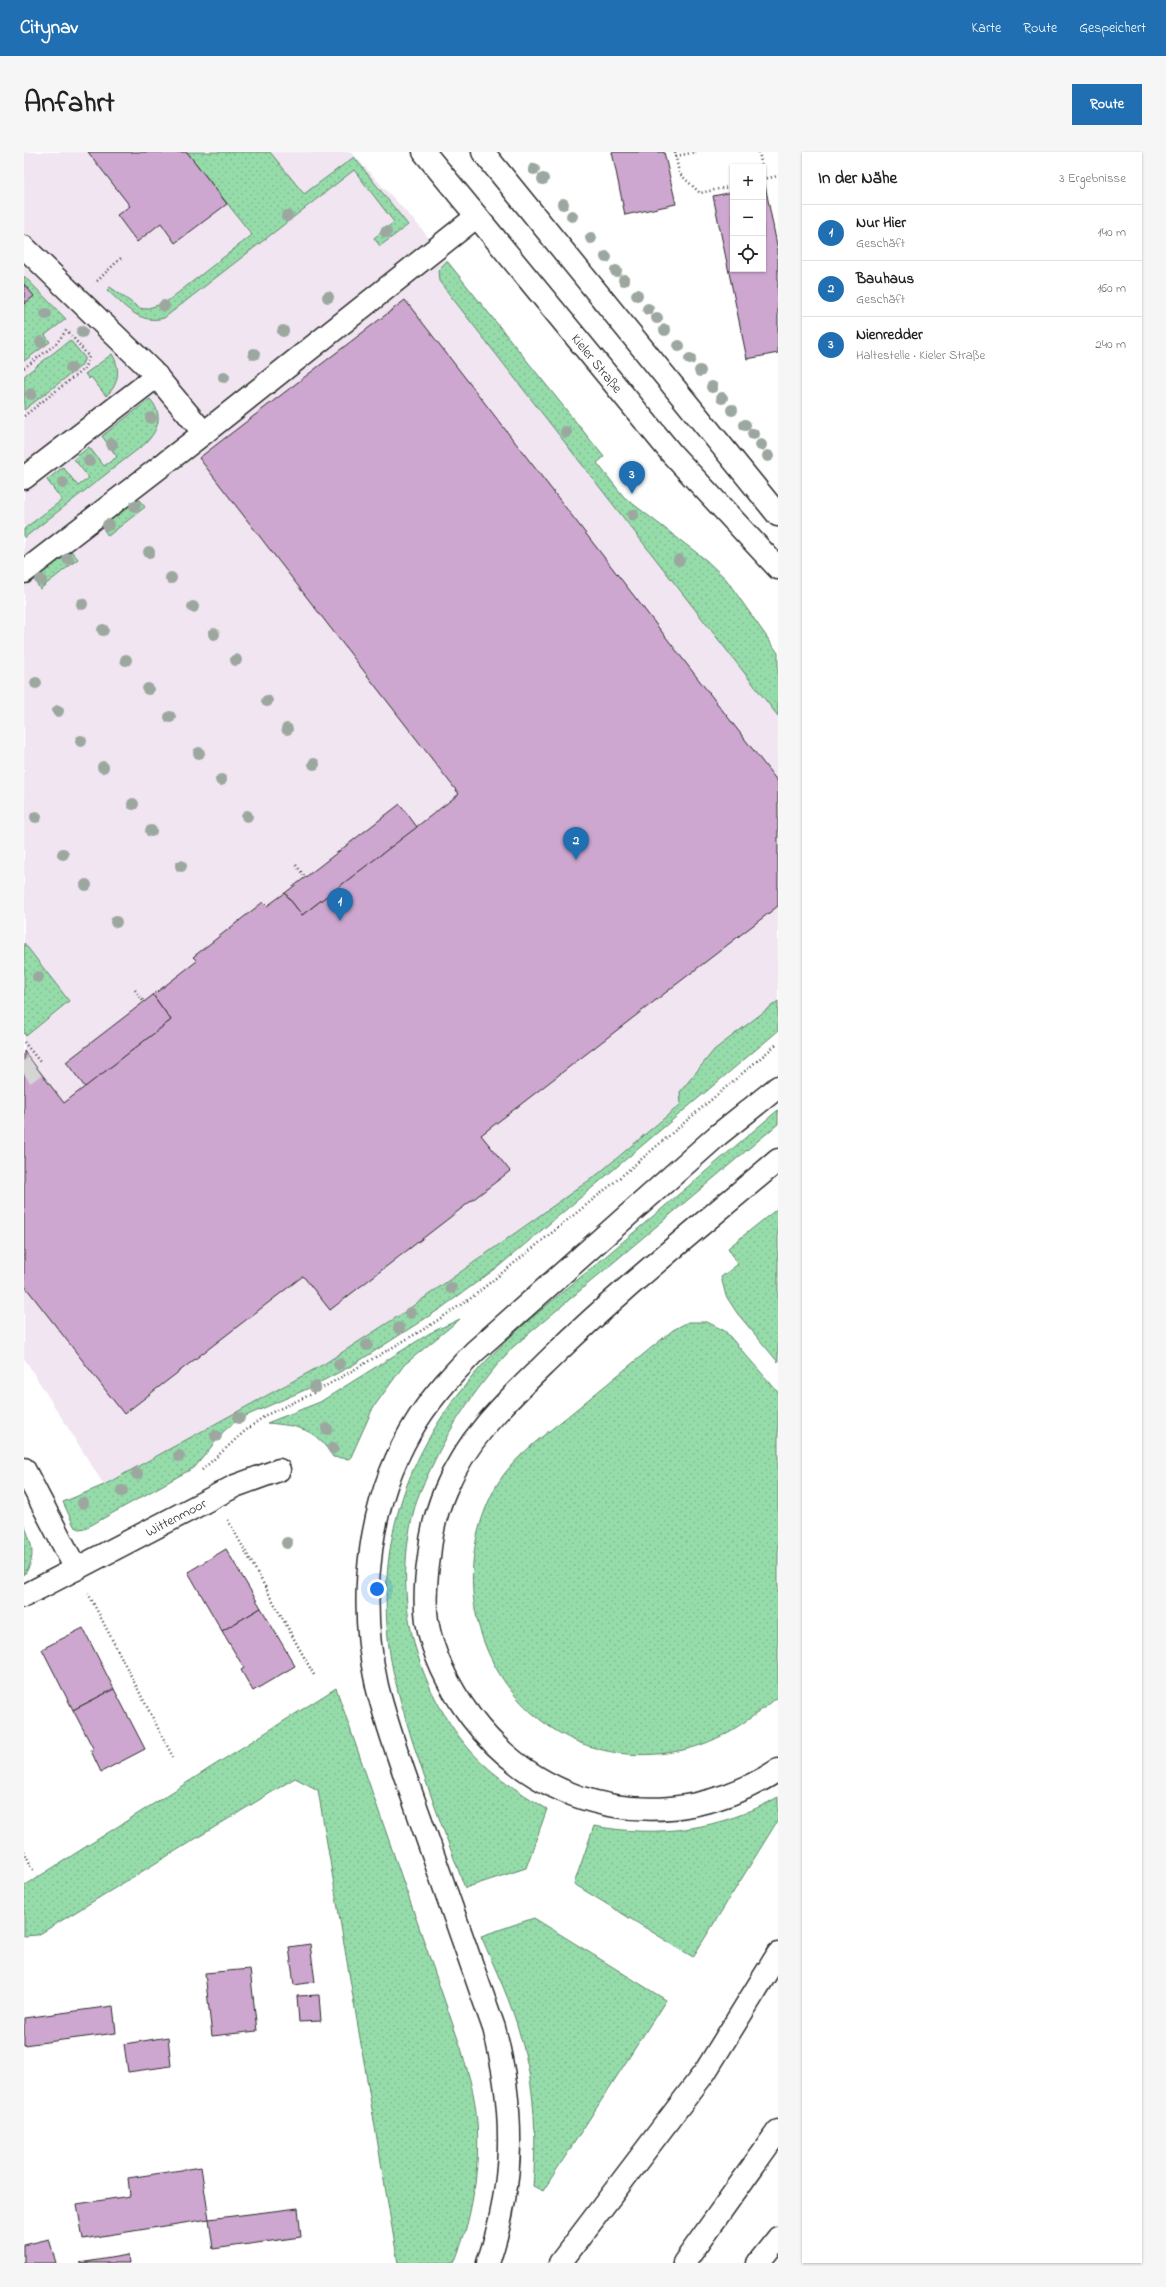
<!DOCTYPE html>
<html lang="de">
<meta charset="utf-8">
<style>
:root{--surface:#fff;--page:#f6f6f6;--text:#222;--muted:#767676;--line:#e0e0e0;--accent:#1f6fb2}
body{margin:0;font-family:"Indie Flower",sans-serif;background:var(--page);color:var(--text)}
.controls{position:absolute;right:12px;top:12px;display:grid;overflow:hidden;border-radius:0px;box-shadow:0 1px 3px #0004}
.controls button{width:36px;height:36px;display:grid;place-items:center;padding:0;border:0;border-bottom:1px solid var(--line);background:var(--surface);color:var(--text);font:20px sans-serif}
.you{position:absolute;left:353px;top:1437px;width:14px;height:14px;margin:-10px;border:3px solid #fff;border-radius:50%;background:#1a73e8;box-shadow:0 0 0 6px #1a73e833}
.badge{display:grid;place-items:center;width:26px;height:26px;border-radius:50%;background:var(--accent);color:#fff;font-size:13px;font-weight:700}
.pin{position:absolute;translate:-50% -33px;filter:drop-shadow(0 1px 2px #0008)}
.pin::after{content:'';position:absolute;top:21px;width:14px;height:12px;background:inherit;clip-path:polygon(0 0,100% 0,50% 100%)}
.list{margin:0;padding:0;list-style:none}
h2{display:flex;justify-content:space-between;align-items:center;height:52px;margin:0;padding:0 16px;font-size:17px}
h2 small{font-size:13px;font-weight:400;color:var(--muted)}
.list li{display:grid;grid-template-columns:26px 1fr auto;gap:12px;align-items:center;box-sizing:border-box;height:56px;padding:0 16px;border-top:1px solid var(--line)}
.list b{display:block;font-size:15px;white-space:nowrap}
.list p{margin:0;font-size:13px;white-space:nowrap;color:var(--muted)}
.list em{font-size:13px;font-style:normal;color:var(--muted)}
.icon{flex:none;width:22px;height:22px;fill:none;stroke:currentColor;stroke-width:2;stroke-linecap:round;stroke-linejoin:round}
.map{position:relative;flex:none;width:754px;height:2111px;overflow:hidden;border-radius:0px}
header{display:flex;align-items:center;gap:24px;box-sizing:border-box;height:56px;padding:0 20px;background:var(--accent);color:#fff}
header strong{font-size:19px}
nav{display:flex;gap:22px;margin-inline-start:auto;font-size:14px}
.intro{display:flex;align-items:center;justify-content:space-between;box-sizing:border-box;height:96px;padding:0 24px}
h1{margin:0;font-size:28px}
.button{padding:10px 18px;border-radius:0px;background:var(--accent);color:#fff;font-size:14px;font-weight:700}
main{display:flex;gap:24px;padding:0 24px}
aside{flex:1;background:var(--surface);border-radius:0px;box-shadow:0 1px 3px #0004}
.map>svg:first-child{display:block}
</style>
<header>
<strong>Citynav</strong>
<nav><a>Karte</a><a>Route</a><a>Gespeichert</a></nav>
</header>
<div class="intro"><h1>Anfahrt</h1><a class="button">Route</a></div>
<main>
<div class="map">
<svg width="754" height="2111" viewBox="0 0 754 2111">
<defs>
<pattern id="grass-dots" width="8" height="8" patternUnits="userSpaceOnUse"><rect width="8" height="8" fill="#95dcaa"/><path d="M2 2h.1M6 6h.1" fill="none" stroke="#81bd92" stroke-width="1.8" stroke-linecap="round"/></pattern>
</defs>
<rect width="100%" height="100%" fill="#fff"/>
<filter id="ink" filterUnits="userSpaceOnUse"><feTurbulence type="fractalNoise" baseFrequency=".025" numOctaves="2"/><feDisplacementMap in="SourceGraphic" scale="8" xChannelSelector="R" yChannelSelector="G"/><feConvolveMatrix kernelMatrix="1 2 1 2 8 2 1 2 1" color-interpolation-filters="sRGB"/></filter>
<g filter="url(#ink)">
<polygon fill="#f0e5f1" points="0,0 327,0 396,75 580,305 573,311 600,345 682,408 754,507 754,871 574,1022 379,1161 300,1212 80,1333 0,1206"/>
<g fill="url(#grass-dots)" stroke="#60846a">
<path d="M163,0H246L280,42L330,5L384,73L356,94L350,86L370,70L330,18L140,166C115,173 100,153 83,138L86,135L115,156L121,157L141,151L228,83Z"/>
<polygon points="423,109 580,305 573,311 600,345 682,408 702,427 754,501 754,564 415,129 414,118"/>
<polygon points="0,124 42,167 21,183 26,190 0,209"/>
<polygon points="46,188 61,206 57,214 0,258 0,224"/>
<path d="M88,202C97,216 95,233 82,244L67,225L65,227L61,222Z"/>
<path d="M126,247C140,263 134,278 122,291L0,386V377L38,348L23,328L39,315L54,334L65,326L50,307L65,295L80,314L93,305L78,284Z"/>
<polygon points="115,348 121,355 84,384 79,376 79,372 110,349"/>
<polygon points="43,400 48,400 54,407 16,437 11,429 11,426"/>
<polygon points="0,791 45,849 2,884 0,881"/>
<polygon points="754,849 754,879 474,1115 416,1157 329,1213 283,1237 215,1267 200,1279 171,1315 62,1376 55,1377 50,1374 39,1350 80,1333 300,1212 379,1161 574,1022 657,952 656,940 690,898"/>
<path d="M754,958V972L489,1195C455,1232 428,1270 407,1316C401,1329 393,1344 390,1358C369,1440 388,1525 440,1591C462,1619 493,1639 523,1657L502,1716L441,1736C423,1687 404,1638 388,1588C379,1557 369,1527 365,1495C350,1371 395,1272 484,1187C513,1160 545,1135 575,1110C635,1059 694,1009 754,958Z"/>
<polygon points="754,1056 754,1210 713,1161 702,1144 697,1125 714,1112 704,1096"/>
<path d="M436,1167L380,1213L349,1256L326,1307L309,1305C291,1276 275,1274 243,1271L296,1250L406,1181Z"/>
<path d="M664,1170H683L701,1179L754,1240V1545C725,1568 696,1590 659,1598C507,1632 402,1473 469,1340C486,1306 520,1284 549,1260C583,1232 616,1205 649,1178Z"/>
<path d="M0,1373C8,1391 13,1406 0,1423Z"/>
<path d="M312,1536L437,1896C441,1911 446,1926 449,1941C460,1993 451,2062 430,2111H374L294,1638L271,1626L14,1783L0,1784V1734Z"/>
<path d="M754,1645V1668L669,1805L550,1732L570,1674C634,1686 697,1678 754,1645Z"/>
<path d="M510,1766L642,1848L519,2039L509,2034C513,1983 511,1933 496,1883C487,1849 471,1817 457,1784Z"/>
</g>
<g fill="#cda7cf" stroke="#2b2b2b">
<polygon points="64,0 163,0 203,52 151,91 137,71 113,90 93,63 106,54"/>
<polygon points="588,0 640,0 652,52 601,63"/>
<polygon points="741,33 754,98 754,201 723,207 689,44 709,40 709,117 739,117 739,34"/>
<polygon points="0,132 10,144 0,152"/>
<polygon points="381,148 754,630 754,754 457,983 486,1019 306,1158 279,1124 100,1262 0,1133 0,899 40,951 147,868 129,843 173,809 169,805 239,750 243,754 261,741 278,763 435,642 175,306"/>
<polygon points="376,652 393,675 278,763 261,741"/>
<polygon points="129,843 147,868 61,935 42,910"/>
<polygon points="202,1397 237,1456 198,1479 164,1420"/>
<polygon points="237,1456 271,1514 229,1539 217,1518 220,1516 198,1479"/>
<polygon points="59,1476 90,1537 49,1558 18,1497"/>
<polygon points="90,1537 121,1597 77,1620 67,1599 70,1598 49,1558"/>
<polygon points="286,1792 291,1830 270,1833 265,1795"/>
<polygon points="226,1817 233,1879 188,1884 181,1821"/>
<polygon points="295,1843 297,1869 275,1870 273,1844"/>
<polygon points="89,1854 92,1881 0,1893 0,1866"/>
<polygon points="144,1885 147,1914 104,1920 100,1892"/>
<polygon points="177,2015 185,2067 59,2087 53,2052 106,2044 104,2026"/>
<polygon points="274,2056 277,2085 189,2097 185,2067"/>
<polygon points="25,2087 32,2111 0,2111 0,2093"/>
<polygon points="104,2103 105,2111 56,2111"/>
</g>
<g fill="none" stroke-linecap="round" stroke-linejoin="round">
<polyline stroke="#d5d5d5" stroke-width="22" stroke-dasharray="22 11" stroke-linecap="butt" points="0,922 11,914"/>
<g stroke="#2b2b2b" stroke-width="25">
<g id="minor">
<polyline points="0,95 128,219 180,281"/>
<polyline points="0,326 133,224"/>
<polyline points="0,420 180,281 452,65"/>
<polyline points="0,1317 52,1417"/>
<path id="s1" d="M0,1444L211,1334L255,1318"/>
</g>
</g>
<g stroke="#2b2b2b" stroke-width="25">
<g id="major">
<path id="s2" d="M400,0L648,302L754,416"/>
<polyline points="459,0 754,363"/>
</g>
</g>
<g stroke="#2b2b2b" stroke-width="25">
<g id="highway">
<path d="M754,1008C679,1072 601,1134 530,1203C488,1244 443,1284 421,1339C412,1360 407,1382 405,1405C402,1426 400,1448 403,1469C409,1504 426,1537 447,1565C521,1664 650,1685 754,1618"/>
<path d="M464,2111C491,2031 491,1958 470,1876C446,1806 421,1736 396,1666C381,1623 364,1579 353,1534C333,1445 344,1345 394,1267C410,1242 430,1221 450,1200L694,983L754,935"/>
<polyline points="536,2111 681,1920 754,1802"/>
<polyline points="660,2111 754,1979"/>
<polyline points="734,2111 754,2086"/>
</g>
</g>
<g stroke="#2b2b2b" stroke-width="2.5" stroke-dasharray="1 3" stroke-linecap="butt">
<polyline points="651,0 655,21 676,41 709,34"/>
<polyline points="735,0 738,15"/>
<polyline points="652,4 672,0"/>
<polyline points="739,20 740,27"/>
<polyline points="739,27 754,24"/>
<polyline points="73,129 98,105"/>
<polyline points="0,216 32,192 44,176"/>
<polyline points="0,264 60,217 65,205 43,178"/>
<polyline points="272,713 281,725"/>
<polyline points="111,838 120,850"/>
<polyline points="0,890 16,910"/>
<polyline points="178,1318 221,1279 242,1263 288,1242 402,1176 447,1146 587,1033 754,891"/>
<polyline points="204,1368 290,1523"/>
<polyline points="64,1441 149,1605"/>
<polyline points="0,1699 10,1720"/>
</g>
<use href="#minor" stroke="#fff" stroke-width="22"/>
<use href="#major" stroke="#fff" stroke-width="22"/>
<use href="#highway" stroke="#fff" stroke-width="22"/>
</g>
<g fill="#9ca89f">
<circle cx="510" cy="17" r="6"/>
<circle cx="519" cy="27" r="6"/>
<circle cx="539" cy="52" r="6"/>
<circle cx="263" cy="64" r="6"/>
<circle cx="548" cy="64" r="6"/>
<circle cx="362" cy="80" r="6"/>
<circle cx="567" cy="86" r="6"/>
<circle cx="582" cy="105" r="6"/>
<circle cx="592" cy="119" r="6"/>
<circle cx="600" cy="128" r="6"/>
<circle cx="613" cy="143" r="6"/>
<circle cx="304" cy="145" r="6"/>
<circle cx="140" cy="154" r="6"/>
<circle cx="624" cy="157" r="6"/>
<circle cx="22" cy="162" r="6"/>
<circle cx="633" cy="166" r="6"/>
<circle cx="641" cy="178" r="6"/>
<circle cx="259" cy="179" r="6"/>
<circle cx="58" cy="180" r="6"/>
<circle cx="17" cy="190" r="6"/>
<circle cx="655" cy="194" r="6"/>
<circle cx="230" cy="202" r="6"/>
<circle cx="666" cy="207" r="6"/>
<circle cx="47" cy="216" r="6"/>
<circle cx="676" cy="219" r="6"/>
<circle cx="200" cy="225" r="6"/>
<circle cx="688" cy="235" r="6"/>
<circle cx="7" cy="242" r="6"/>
<circle cx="698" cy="246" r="6"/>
<circle cx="708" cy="258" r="6"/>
<circle cx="127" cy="266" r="6"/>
<circle cx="721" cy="273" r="6"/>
<circle cx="542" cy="280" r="6"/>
<circle cx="729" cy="282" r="6"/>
<circle cx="88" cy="292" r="6"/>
<circle cx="737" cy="293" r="6"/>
<circle cx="744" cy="304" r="6"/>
<circle cx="65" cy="309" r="6"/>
<circle cx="39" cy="331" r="6"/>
<circle cx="111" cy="354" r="6"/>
<circle cx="609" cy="363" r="6"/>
<circle cx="84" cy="373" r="6"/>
<circle cx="125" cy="400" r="6"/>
<circle cx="44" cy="407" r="6"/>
<circle cx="655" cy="408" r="6"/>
<circle cx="147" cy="426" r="6"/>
<circle cx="17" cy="428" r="6"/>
<circle cx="58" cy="452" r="6"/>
<circle cx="169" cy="455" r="6"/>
<circle cx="79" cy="478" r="6"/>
<circle cx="190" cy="482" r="6"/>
<circle cx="102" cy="508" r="6"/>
<circle cx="212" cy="508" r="6"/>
<circle cx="12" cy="531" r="6"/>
<circle cx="124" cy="537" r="6"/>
<circle cx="243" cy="549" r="6"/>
<circle cx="34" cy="559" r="6"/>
<circle cx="146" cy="565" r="6"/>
<circle cx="263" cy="577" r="6"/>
<circle cx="57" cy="589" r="6"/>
<circle cx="175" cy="601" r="6"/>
<circle cx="290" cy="612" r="6"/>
<circle cx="79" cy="615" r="6"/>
<circle cx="197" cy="628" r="6"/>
<circle cx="109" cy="652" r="6"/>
<circle cx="223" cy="664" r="6"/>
<circle cx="12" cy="665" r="6"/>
<circle cx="127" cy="679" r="6"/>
<circle cx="39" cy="702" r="6"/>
<circle cx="157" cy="714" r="6"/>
<circle cx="62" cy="733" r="6"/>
<circle cx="92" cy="770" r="6"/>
<circle cx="14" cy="825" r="6"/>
<circle cx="427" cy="1136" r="6"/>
<circle cx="386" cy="1161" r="6"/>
<circle cx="375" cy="1176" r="6"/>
<circle cx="343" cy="1193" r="6"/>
<circle cx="315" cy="1212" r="6"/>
<circle cx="291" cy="1235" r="6"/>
<circle cx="215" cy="1266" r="6"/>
<circle cx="303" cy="1277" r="6"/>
<circle cx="192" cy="1284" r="6"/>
<circle cx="309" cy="1296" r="6"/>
<circle cx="155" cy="1304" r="6"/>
<circle cx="113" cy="1322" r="6"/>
<circle cx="98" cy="1339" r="6"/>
<circle cx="59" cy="1351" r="6"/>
<circle cx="263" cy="1391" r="6"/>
</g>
</g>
<g text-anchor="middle" stroke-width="3" stroke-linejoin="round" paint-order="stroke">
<g font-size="14" fill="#2b2b2b" stroke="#fff">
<text dy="5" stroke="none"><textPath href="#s2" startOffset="273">Kieler Straße</textPath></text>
<text dy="5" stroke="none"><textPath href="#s1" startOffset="171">Wittenmoor</textPath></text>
</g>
</g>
</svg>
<div class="controls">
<button>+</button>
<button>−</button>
<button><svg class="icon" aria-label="locate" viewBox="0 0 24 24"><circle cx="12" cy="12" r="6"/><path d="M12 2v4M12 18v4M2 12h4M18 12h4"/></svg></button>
</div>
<div class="you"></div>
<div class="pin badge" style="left:316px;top:769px">1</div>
<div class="pin badge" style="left:552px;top:708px">2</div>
<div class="pin badge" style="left:608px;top:342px">3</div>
</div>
<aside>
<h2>In der Nähe<small>3 Ergebnisse</small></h2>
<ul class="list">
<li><span class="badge">1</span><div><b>Nur Hier</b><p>Geschäft</p></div><em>140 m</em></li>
<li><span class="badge">2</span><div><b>Bauhaus</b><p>Geschäft</p></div><em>160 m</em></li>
<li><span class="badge">3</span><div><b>Nienredder</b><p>Haltestelle · Kieler Straße</p></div><em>240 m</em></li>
</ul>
</aside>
</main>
